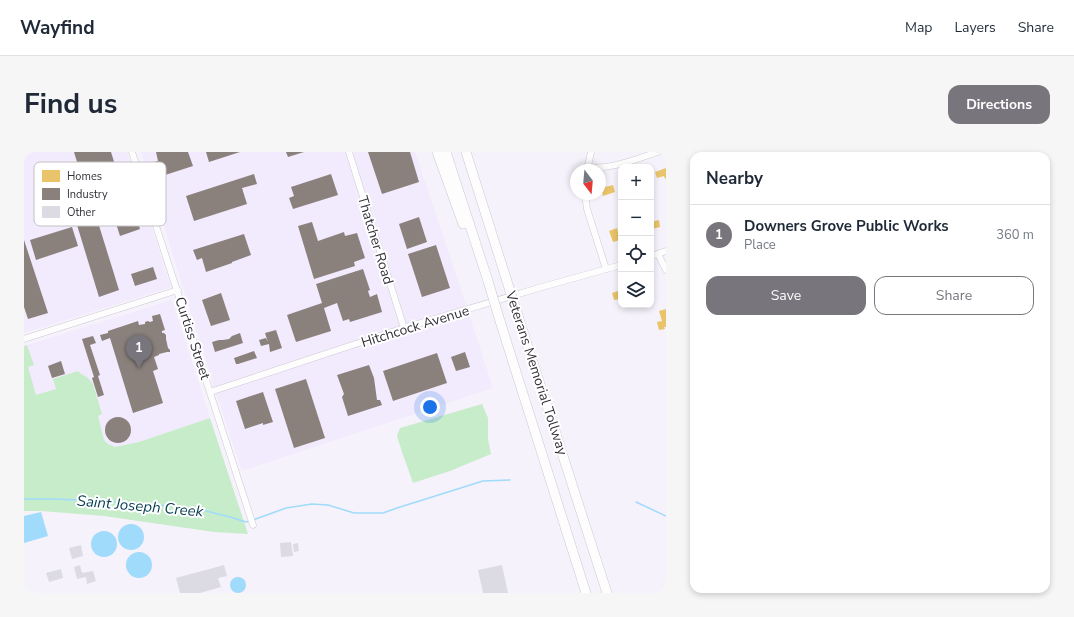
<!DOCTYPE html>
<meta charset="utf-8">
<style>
:root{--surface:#fff;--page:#f6f6f7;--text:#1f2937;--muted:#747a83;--line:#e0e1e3;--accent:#78757d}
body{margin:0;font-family:"Nunito Sans",sans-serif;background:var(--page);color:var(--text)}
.controls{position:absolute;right:12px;top:12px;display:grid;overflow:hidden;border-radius:8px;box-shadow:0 2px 6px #0003}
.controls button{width:36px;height:36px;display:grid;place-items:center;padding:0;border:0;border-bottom:1px solid var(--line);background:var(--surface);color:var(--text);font:20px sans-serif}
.compass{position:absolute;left:546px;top:12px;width:36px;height:36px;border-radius:50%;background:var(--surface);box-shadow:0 2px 6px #0003;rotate:164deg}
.you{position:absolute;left:406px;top:255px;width:14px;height:14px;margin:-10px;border:3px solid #fff;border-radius:50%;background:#1a73e8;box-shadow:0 0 0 6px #1a73e833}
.badge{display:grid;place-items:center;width:26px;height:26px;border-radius:50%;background:var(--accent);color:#fff;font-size:13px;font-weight:700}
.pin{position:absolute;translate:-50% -33px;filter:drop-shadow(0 1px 2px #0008)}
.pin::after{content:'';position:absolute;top:21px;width:14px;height:12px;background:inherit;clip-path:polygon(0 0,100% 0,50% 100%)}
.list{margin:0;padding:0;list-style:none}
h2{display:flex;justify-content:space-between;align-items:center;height:52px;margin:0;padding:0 16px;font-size:17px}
h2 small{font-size:13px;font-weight:400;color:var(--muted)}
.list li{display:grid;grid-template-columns:26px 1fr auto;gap:12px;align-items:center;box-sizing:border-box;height:60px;padding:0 16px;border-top:1px solid var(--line)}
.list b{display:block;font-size:15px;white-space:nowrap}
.list p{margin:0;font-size:13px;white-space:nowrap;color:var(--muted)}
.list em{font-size:13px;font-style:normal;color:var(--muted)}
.actions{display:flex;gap:8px;padding:12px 16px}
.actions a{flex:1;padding:9px 0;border:1px solid var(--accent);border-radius:12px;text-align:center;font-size:14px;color:var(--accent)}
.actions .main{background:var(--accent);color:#fff}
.icon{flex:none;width:22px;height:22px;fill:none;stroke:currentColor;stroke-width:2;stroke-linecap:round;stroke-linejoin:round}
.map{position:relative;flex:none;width:642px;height:441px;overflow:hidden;border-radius:12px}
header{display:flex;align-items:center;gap:24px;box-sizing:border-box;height:56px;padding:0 20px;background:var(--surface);border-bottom:1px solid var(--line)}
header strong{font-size:19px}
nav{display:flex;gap:22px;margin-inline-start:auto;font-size:14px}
.intro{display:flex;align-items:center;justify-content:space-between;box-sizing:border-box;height:96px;padding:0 24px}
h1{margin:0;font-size:28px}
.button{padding:10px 18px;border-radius:12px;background:var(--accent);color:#fff;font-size:14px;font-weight:700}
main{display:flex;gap:24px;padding:0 24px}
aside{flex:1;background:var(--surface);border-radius:12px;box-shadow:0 2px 6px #0003}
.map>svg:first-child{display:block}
</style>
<header>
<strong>Wayfind</strong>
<nav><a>Map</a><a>Layers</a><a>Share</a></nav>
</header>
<div class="intro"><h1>Find us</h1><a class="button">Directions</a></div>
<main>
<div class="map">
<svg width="642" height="441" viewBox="0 0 642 441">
<rect width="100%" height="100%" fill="#f6f2fb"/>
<g fill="#f2eafd">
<polygon points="0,0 103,0 147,135 0,181"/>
<polygon points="117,0 391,0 442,153 469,236 218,319 189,232"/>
<polygon points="148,148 186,266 115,290 91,295 84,292 80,288 74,264 78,262 67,229 29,227 32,237 12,243 3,215 10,213 3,193"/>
</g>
<g fill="#c7ecca">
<polygon points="3,193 10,213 4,215 12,243 32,237 29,227 54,219 56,221 64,226 69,232 78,262 74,264 80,288 84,292 91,295 115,290 186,266 224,382 190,380 80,364 17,359 0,359 0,194"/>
<polygon points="458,252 464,266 464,287 467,302 426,319 389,331 378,300 373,284 376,276"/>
</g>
<g fill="#a0dbfb">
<polygon points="17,360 24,384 0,391 0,364"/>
<circle cx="107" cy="385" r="13"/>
<circle cx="80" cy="392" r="13"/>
<circle cx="115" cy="413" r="13"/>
<circle cx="214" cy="433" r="8"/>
</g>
<g fill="#e9c46a">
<polygon points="642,16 642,26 641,27 640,24 633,26 631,20"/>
<polygon points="589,33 591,40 579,44 577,36"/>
<polygon points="635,68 636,75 628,77 627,70"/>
<polygon points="593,76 596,88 589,90 585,79"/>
<polygon points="597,138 597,147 590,148 588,141"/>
<polygon points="642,157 642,175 640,175 641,177 635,178 633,170 638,169 635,159"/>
</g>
<g fill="#8a817c">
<polygon points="50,0 87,0 93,19 59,30"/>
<polygon points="132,0 164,0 169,14 135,25 130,10 134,9"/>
<polygon points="182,0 216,0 185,10"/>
<polygon points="262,0 280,0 264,5"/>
<polygon points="344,0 386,0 395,30 358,42"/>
<polygon points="230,22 233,32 218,36 223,52 170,69 162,44"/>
<polygon points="307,22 314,43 269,57 265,46 270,44 267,35"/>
<polygon points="106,46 116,77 96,84 86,53"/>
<polygon points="395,65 403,90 383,97 375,72"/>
<polygon points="73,67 95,138 75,145 53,73"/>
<polygon points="288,70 294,89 320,80 321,84 333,81 341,106 330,110 331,114 290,127 274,74"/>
<polygon points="48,75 54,94 12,108 6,88"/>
<polygon points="220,82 227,103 208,110 208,111 182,120 178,106 173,108 169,98"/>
<polygon points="0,88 24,161 4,167 0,155"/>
<polygon points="412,93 426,136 398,145 384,102"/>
<polygon points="129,115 133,127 111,134 107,122"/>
<polygon points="339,117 346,138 344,139 346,145 353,142 358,160 326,170 325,167 319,169 313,151 300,156 307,179 272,190 263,163 298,151 292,132"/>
<polygon points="197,141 206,168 187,174 178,148"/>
<polygon points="136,162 141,178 138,179 138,181 140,181 142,183 142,187 144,196 146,198 146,200 143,200 135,202 135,203 130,205 134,217 129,219 139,251 109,261 86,186 78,189 76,183 84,181 84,179 114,169 115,173 121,172 121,170 124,169 126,170 129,169 128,164"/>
<polygon points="252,178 258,196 246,200 245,192 237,194 235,188 242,186 244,190 241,181"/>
<polygon points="216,181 219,191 191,200 188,190 195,188 199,188 205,187 208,184"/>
<polygon points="69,184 72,191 66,193 76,223 74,224 80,243 74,245 68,226 70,225 58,187"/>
<polygon points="230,199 233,206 214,212 212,212 210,206"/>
<polygon points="441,200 446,215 432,219 427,205"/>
<polygon points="413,201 423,231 369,249 359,219"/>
<polygon points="37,209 41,222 28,226 24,214"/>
<polygon points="345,213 350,226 353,248 356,248 358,253 324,264 318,245 320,242 313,223"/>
<polygon points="282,227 301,286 270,296 251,237"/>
<polygon points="239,240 249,270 239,273 239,271 221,277 212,249"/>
<circle cx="94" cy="278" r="13"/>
</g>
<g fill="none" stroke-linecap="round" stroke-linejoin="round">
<g stroke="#a0dbfb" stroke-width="1.5">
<polyline points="0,347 28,347 83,349 170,356 206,365 222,370 225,369"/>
<polyline points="612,350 642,364"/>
<polyline points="229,368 262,356 288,352 304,353 330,361 359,361 373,356 459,329 486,328"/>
</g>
</g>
<g fill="#dcdbe4">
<polygon points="267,390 269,404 257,405 256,391"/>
<polygon points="274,391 275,399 270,400 269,392"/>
<polygon points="57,393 59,404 48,407 45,396"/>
<polygon points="56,413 58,421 69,419 72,429 63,432 62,425 53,427 50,415"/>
<polygon points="200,413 203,424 194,426 197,435 176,441 156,441 152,426"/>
<polygon points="478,413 484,441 459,441 454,418"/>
<polygon points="37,417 39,426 25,430 22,421"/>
</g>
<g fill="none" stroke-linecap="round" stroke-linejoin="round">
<g stroke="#ccc9d1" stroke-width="7">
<g id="minor">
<polyline points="108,0 229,373"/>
<polyline points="325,0 380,176"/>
<path d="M563,15C587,18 612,7 634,0"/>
<polyline points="563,18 567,0"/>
<polyline points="561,42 563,57 582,117"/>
<polyline points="634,102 642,118"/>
<polyline points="627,104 642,99"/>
<polyline points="0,187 154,138"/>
<polyline points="186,240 380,176 518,135 597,113"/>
</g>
</g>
<g stroke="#ccc9d1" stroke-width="10">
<g id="highway">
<polyline points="413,0 439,72"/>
<polyline points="422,0 464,129"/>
<polyline points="442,0 481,123"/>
<polyline points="494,164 583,441"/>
<polyline points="476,169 562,441"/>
</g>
</g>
<use href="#minor" stroke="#fefdfe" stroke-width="6"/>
<use href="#highway" stroke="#fefdfe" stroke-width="9"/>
<g stroke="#ccc9d1" stroke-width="10" stroke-linecap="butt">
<g id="highway-bridge">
<polyline points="481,123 494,164"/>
<polyline points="464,129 476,169"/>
</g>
</g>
<use href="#highway-bridge" stroke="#fefdfe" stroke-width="9"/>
</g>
<g text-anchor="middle" stroke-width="4" stroke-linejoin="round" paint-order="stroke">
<g font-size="14" fill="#343139" stroke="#fff">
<text transform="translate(352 88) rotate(73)" y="5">Thatcher Road</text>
<text transform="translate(391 174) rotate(-17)" y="5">Hitchcock Avenue</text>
<text transform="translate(169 186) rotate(72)" y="5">Curtiss Street</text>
<text transform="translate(513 221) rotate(72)" y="5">Veterans Memorial Tollway</text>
</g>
<g font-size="15" font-style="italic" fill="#063c51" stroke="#fff">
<text transform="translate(116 354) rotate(5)" y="5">Saint Joseph Creek</text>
</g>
</g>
<rect x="10" y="10" width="132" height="64" rx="6" fill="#fff" stroke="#c2c1c4" stroke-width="1"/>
<rect x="18" y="18" width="18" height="12" fill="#e9c46a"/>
<rect x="18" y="36" width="18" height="12" fill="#8a817c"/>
<rect x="18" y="54" width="18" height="12" fill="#dcdbe4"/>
<g font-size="11" fill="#343139">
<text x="43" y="28">Homes</text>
<text x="43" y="46">Industry</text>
<text x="43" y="64">Other</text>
</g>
</svg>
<div class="controls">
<button>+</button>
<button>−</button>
<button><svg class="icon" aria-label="locate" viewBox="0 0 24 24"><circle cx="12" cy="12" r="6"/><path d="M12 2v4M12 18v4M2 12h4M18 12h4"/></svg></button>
<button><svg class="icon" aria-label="layers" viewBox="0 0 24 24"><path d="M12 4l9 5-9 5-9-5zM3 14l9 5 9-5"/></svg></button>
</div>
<svg class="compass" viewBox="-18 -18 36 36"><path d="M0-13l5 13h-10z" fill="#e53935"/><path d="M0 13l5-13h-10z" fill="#747a83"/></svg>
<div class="you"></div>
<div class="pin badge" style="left:115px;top:216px">1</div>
</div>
<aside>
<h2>Nearby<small></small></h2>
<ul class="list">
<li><span class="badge">1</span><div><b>Downers Grove Public Works</b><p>Place</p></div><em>360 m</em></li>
</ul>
<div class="actions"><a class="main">Save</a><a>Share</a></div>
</aside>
</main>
